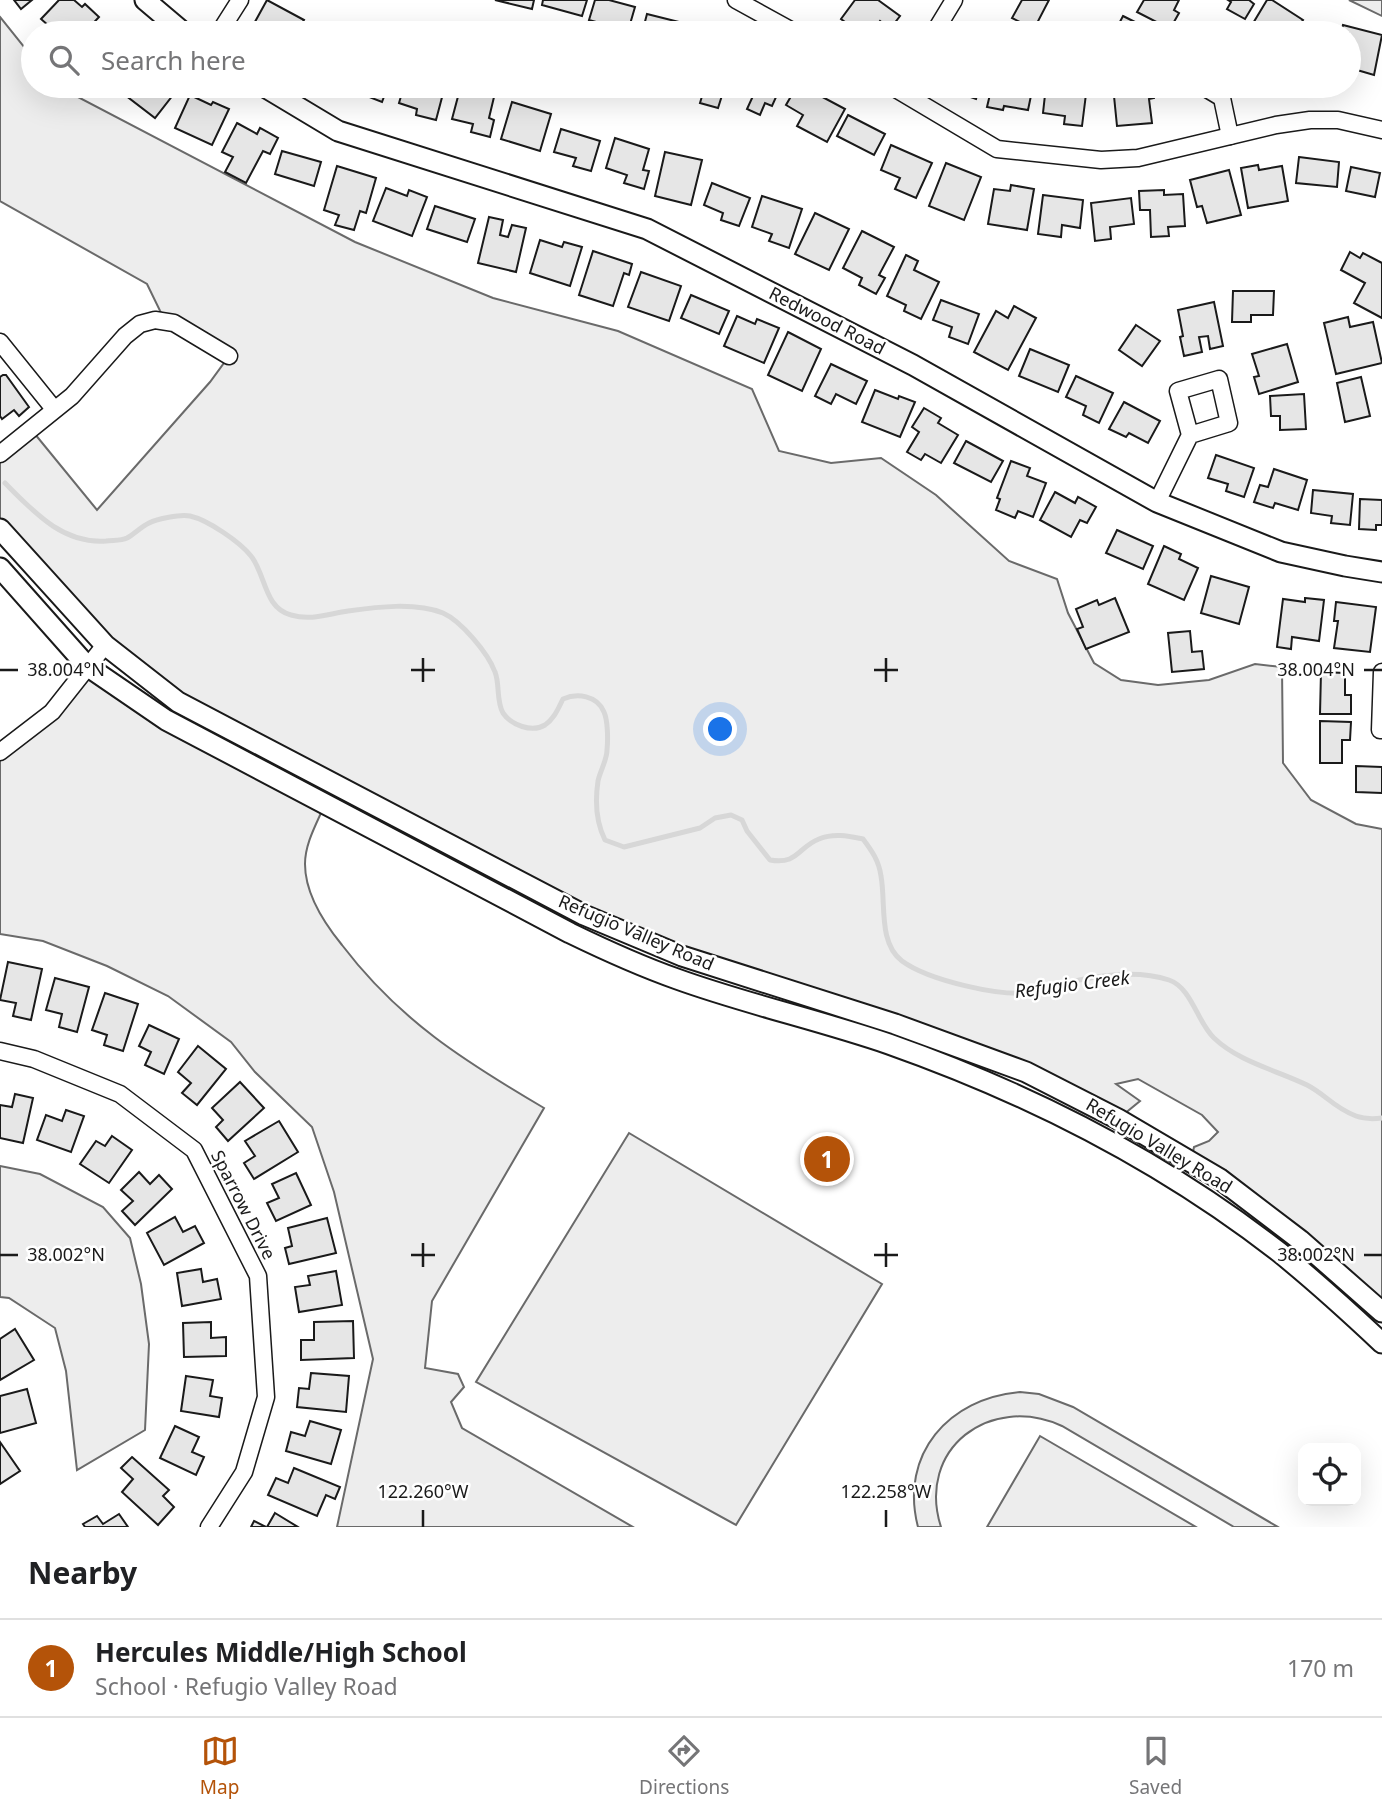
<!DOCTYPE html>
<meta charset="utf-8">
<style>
:root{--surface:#fff;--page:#f6f6f6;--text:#202124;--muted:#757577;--line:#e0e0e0;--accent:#b45309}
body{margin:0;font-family:"Noto Sans",sans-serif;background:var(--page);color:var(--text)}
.controls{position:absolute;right:21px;bottom:21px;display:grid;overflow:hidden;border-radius:14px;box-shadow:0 7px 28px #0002}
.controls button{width:63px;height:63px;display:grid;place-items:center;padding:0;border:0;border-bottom:2px solid var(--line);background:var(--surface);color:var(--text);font:35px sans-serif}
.you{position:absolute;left:721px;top:730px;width:24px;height:24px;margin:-18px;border:5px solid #fff;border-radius:50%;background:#1a73e8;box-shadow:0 0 0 10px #1a73e833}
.badge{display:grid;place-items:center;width:46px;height:46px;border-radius:50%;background:var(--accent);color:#fff;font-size:23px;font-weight:700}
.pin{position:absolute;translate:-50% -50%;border:4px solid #fff;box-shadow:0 2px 7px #0006}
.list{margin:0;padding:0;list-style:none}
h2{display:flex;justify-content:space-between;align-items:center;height:91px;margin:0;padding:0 28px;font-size:30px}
h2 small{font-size:23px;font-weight:400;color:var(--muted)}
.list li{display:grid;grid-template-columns:46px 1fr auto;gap:21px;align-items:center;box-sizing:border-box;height:98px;padding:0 28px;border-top:2px solid var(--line)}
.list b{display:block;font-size:26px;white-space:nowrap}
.list p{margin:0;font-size:23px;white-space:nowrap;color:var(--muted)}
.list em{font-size:23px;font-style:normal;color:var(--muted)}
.icon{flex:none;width:38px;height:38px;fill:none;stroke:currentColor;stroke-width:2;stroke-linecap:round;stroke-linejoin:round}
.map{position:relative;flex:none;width:1382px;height:1527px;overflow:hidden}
.search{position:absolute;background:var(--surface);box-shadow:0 7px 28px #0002;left:21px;right:21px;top:21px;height:77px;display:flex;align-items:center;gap:18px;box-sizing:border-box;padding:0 24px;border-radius:38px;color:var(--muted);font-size:26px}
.sheet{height:189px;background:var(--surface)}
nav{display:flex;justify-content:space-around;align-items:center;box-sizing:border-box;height:98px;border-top:2px solid var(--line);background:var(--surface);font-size:19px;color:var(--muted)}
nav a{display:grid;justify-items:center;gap:4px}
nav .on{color:var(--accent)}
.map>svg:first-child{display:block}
</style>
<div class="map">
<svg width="1382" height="1527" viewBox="0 0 1382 1527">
<rect width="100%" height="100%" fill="#fff"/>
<g fill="#ededed" stroke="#6a6a6a" stroke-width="2">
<polygon points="1349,0 1382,0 1382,16"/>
<polygon points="0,17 33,58 33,86 57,86 355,242 493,298 618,331 752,389 779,451 831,463 881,458 936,495 1009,561 1057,579 1068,613 1094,663 1121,680 1158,685 1209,680 1255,664 1282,667 1283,763 1311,800 1356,824 1382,829 1382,1312 1191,1162 1194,1147 1209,1141 1218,1132 1202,1115 1138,1079 1116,1084 1140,1101 1118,1119 1026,1072 682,956 178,702 105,645 0,529 0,454 30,428 97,510 210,382 229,356 165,321 147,284 0,201"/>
<path d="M87,666L325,804C317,823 305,843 305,864C305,894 324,923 342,945C399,1020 464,1061 544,1108L432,1301L425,1368L458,1374L464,1387L451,1402L462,1428L633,1527H337L373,1359L334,1192L312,1127L255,1072L231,1042L168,996L107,966L43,941L0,934V752Z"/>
<polygon points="629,1133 882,1284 736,1525 476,1382"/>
<polygon points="0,1166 40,1174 103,1207 130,1238 141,1284 149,1344 145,1430 77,1470 66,1371 55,1328 9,1298 0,1297"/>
<path d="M1020,1392L1039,1394L1073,1407L1278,1527H1234L1062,1426C990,1393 916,1449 941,1527H918C899,1454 949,1398 1020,1392Z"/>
<polygon points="1040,1436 1196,1527 987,1527"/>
</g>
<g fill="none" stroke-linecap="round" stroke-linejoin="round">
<path stroke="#d7d7d7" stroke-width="5" d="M5,483C33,511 62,544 106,541C113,540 121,541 127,538C134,534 141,527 149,523C157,519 180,514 190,516C208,520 240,542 251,556C266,575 264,608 291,615C311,621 328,614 348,611C377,607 415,602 443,613C461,621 488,653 495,672C500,684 496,701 503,713C511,725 532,733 545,725C554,719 558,709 563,699C577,693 597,695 604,712C608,721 608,740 607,750C607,760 600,771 598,781C595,801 596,822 605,840L624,847L700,828L715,818L731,815L742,820L747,831L770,860C798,865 798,847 819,839C834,833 848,836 863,839C872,851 879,861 881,876C886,903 878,943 902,961C928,980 1002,998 1034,992C1046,989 1058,984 1070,982C1100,975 1139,970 1169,980C1192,988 1197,1022 1214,1038C1239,1062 1276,1070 1307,1085C1325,1094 1334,1108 1356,1116C1364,1119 1374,1119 1382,1118"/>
</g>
<g fill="#e6e6e6" stroke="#1a1a1a" stroke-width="2">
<polygon points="14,0 32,0 21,9"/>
<polygon points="59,0 74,0 82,7 85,4 99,17 84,33 57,33 41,19"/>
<polygon points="267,0 304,20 296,33 258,33 251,29"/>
<polygon points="495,0 534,0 532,9"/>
<polygon points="543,0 587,0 582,16 542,5"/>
<polygon points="595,0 609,0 635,7 628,31 589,20"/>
<polygon points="855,0 878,0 900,16 890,29 880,21 875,28 882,33 860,33 841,19"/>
<polygon points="1022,0 1049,0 1034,29 1012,18"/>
<polygon points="1144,0 1179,0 1174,10 1179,13 1170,29 1137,12"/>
<polygon points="1228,0 1249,0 1254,4 1245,19 1227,9 1231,2"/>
<polygon points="1267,0 1272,0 1303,20 1294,33 1279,33 1272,29 1269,33 1265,33 1252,25"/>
<polygon points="647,14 687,24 685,33 642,33"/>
<polygon points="1123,16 1157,33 1114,33"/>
<polygon points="1343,25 1382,35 1374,75 1357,70 1358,65 1349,63 1349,33 1341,33"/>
<polygon points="701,28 715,32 714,33 700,33"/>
<polygon points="132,86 180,86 155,118 125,95"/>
<polygon points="366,86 388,86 382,102 364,95 368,86"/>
<polygon points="404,86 445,86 436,120 416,115 417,109 399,103"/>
<polygon points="705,86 725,86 718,108 700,103"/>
<polygon points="737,86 781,86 772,106 765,103 760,115 747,109 753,96 735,89"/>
<polygon points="797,86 802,86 845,109 827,142 797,126 803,115 786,105"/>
<polygon points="958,86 980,86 976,99 956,92"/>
<polygon points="992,86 1033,86 1028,110 1004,106 1003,110 987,107"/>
<polygon points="1046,86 1087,86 1082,126 1064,124 1065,116 1043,113"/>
<polygon points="1113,86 1153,86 1154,98 1149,99 1152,123 1117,126"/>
<polygon points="1291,86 1312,86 1293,92"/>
<polygon points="460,89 494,97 489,118 494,120 490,137 471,132 473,124 452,119"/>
<polygon points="190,95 211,105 213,102 229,109 212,145 175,128"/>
<polygon points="512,102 551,114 540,151 501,139"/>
<polygon points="848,115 885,134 874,155 837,136"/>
<polygon points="237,123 257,134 260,128 278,138 270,154 263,151 246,183 225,172 233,157 222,152"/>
<polygon points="561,129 600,141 591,171 573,166 576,158 554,152"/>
<polygon points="615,138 649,149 643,170 649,171 644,189 624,183 627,175 606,168"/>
<polygon points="891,145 932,163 916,198 895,189 900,178 881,170"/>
<polygon points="282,151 321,162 314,186 275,174"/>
<polygon points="665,152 702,160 691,205 655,196"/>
<polygon points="1299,157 1339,162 1337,187 1296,183"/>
<polygon points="946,163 981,177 964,220 929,206"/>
<polygon points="1258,165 1259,170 1282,166 1288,201 1248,208 1241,168"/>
<polygon points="337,166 376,178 366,213 360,211 354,230 335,225 339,215 324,210"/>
<polygon points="1351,167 1380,173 1375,197 1346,191"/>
<polygon points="1229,170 1241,215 1207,223 1202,206 1197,207 1190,180"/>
<polygon points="712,183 750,198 739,226 721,220 723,213 704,205"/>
<polygon points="1011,185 1034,189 1027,230 988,224 994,189 1010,191"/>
<polygon points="386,188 407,196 409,190 427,197 412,236 373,221"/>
<polygon points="1164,190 1164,195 1183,194 1185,226 1168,227 1169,236 1151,237 1150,210 1140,210 1139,191"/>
<polygon points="1043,195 1083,200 1080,228 1062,225 1061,237 1038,234"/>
<polygon points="762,196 802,209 789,248 769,241 772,234 752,227"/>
<polygon points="1131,198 1134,224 1110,227 1111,239 1095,241 1091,203"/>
<polygon points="435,206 475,219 467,242 427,229"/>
<polygon points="815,213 849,229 829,270 795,254"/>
<polygon points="489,217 503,220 500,235 508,237 512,225 526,228 516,272 478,263"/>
<polygon points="862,231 894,247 879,275 885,278 876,294 859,285 862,278 843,268"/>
<polygon points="540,240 562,247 564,242 582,247 570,286 530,273"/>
<polygon points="593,251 632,264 629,275 624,273 613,306 579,295"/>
<polygon points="1350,252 1360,258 1363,253 1382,263 1382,318 1354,303 1365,283 1341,270"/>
<polygon points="906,255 918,261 914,270 939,282 921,319 904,311 906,305 887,296"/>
<polygon points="641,272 681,286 669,321 628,307"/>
<polygon points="1233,291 1274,291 1273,315 1251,315 1251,322 1232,322"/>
<polygon points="691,295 729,311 719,334 681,318"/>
<polygon points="941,300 979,314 968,344 949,337 952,327 933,320"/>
<polygon points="1214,302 1223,346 1210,349 1208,336 1199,337 1202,352 1184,356 1180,337 1183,336 1178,310"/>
<polygon points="1014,306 1036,318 1008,370 974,352 996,311 1008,318"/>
<polygon points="737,316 755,324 757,319 779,328 764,363 724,346"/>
<polygon points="1348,317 1350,327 1373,322 1382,363 1336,374 1324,323"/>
<polygon points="1136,325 1160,341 1142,366 1119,350"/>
<polygon points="788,332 821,349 802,391 768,375"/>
<polygon points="1287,344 1298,382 1259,394 1254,377 1259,376 1252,354"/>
<polygon points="1030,349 1069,365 1058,392 1019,376"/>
<polygon points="831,364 867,381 856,404 836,394 831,404 815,396"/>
<polygon points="3,375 6,375 29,407 19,416 14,410 2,419 0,416 0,377"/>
<polygon points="1076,376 1113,393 1099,423 1083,415 1086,406 1066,397"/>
<polygon points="1361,377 1370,416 1345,422 1337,383"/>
<polygon points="875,390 898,399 899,396 915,402 900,437 862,422"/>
<polygon points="1304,394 1306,429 1280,430 1280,416 1271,416 1270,396"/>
<polygon points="1124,402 1160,421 1148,443 1129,433 1126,437 1109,429"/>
<polygon points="924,408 941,418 938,423 958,435 941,463 925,454 921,460 907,452 919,432 912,427"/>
<polygon points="966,441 1003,461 991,482 954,463"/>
<polygon points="1216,455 1254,468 1244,497 1226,491 1228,484 1208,478"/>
<polygon points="1011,461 1030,468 1027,476 1046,483 1033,517 1018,511 1015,518 996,510 1000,499 997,498"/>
<polygon points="1274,469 1307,480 1298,510 1275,503 1273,508 1254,502 1260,485 1268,487"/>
<polygon points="1313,490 1353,494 1350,525 1331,523 1332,516 1311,513"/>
<polygon points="1055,492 1075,503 1078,497 1096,507 1087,523 1080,520 1071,537 1040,520"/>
<polygon points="1360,499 1382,500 1382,525 1376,525 1376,530 1359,529"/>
<polygon points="1117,530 1153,546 1143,569 1106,553"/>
<polygon points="1164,546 1181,554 1179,559 1198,568 1184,600 1148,584"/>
<polygon points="1211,576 1249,587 1239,624 1201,613"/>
<polygon points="1115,598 1129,632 1086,649 1077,629 1083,627 1076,609 1097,600 1099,605"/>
<polygon points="1305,598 1324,600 1319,641 1292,637 1291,649 1277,647 1283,599 1305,602"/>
<polygon points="1336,602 1376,607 1370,652 1334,648 1338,621 1334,621"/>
<polygon points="1190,631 1192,652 1202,651 1204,669 1172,672 1168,633"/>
<polygon points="1321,672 1345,673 1345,695 1351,695 1351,714 1320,714"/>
<polygon points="1320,721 1351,722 1350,740 1342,740 1342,763 1320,763"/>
<polygon points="1356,766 1382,767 1382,793 1356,792"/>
<polygon points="8,962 42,969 31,1020 13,1016 16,1003 0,1000"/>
<polygon points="55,978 89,987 77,1032 59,1027 62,1014 46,1010"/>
<polygon points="105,993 138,1004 123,1051 104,1045 107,1035 92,1030"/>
<polygon points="149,1025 179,1039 164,1074 145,1065 151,1052 139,1046"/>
<polygon points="198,1046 226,1069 197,1105 182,1093 191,1083 178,1072"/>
<polygon points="240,1082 264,1108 228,1141 216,1127 223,1120 212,1108"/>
<polygon points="15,1094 33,1098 23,1143 0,1138 0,1105 12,1107"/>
<polygon points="66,1110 84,1116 71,1152 37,1140 46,1115 62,1121"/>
<polygon points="279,1121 298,1152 254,1179 244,1163 255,1156 245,1141"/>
<polygon points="112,1136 132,1150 109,1183 80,1164 96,1141 105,1146"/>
<polygon points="139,1172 150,1184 159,1175 172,1189 135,1225 122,1211 133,1201 121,1190"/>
<polygon points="296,1173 311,1205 276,1221 267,1203 279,1198 272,1184"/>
<polygon points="175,1217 183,1232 195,1226 204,1243 164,1265 147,1233"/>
<polygon points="327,1218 336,1253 289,1264 285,1248 292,1246 288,1228"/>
<polygon points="201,1269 203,1282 217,1279 221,1299 182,1306 177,1273"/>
<polygon points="336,1271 342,1305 299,1312 295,1287 310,1285 308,1276"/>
<polygon points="353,1321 354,1358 301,1360 301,1340 314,1340 314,1322"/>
<polygon points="211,1322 211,1338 226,1337 226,1356 184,1357 183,1323"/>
<polygon points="15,1329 34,1360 0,1380 0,1339"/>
<polygon points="311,1373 349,1376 346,1412 297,1407 299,1388 309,1389"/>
<polygon points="186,1376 213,1380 210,1396 222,1398 219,1417 181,1411"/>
<polygon points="27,1389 36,1423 0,1433 0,1396"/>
<polygon points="310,1421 341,1430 331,1464 286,1451 291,1432 305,1436"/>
<polygon points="175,1426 199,1437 192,1452 204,1457 196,1475 160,1458"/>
<polygon points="0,1442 20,1471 0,1484"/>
<polygon points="132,1457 169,1490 163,1496 174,1507 158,1525 122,1492 133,1479 121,1468"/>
<polygon points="294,1468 340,1487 335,1499 326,1495 317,1516 268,1495 276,1478 288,1483"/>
<polygon points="275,1513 298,1527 267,1527"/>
<polygon points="119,1514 128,1527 85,1527 83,1524 97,1516 103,1524"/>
<polygon points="254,1521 266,1527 251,1527"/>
</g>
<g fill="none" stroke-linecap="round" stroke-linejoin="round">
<g stroke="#1a1a1a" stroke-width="19">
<g id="minor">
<polyline points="736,0 796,33"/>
<polyline points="219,33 240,0"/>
<polyline points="934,33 954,0"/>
<polyline points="891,86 997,149 1101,160 1138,158 1276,125 1310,120 1338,120 1382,130"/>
<polyline points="1202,86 1222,98 1230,136"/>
<polyline points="0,342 54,409"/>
<polyline points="0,454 72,396 125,336 140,324 155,320 174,323 229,356"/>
<polyline points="1157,502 1190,435 1229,423 1219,379 1178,391 1190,435"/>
<polyline points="1382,672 1380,730 1382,730"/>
<polyline points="0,752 52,712 105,645"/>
<polyline points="0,1051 34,1059 120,1094 194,1150 258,1276 266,1397 244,1472 209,1527"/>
</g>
</g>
<g stroke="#1a1a1a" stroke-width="23">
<g id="tertiary">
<polyline points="145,0 184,33"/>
<polyline points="263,86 338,131 647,229 913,365 1157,502 1281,552 1345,566 1382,572"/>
<polyline points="0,529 105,645 178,702 584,915 682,956 895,1024 1026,1072 1118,1119 1220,1179 1300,1240 1382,1312"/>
<path d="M0,568L87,666L166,720L570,933C605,950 640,966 677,979C746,1004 819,1020 889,1044C1028,1093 1162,1161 1279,1252C1315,1281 1349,1312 1382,1343"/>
</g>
</g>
<use href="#minor" stroke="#fff" stroke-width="16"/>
<use href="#tertiary" stroke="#fff" stroke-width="19"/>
</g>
<path fill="none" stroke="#1a1a1a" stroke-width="2.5" d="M423,658V682M886,658V682M0,670H18M411,670H435M874,670H898M1364,670H1382M423,1243V1267M886,1243V1267M0,1255H18M411,1255H435M874,1255H898M1364,1255H1382M423,1510V1527M886,1510V1527"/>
<g text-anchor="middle" stroke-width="5" stroke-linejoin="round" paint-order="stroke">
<g font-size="18" fill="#1a1a1a" stroke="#fff">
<text transform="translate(827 321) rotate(27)" y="6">Redwood Road</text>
<text transform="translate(636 933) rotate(23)" y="6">Refugio Valley Road</text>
<text transform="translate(1159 1146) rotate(31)" y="6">Refugio Valley Road</text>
<text transform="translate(243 1205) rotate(63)" y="6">Sparrow Drive</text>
</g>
<g font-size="19" font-style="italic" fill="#1a1a1a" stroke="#fff">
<text transform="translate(1072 984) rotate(-7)" y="7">Refugio Creek</text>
</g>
</g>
<g font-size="18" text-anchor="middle" fill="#1a1a1a" stroke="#fff" stroke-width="5" stroke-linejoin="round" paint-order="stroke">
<text x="66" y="676">38.004°N</text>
<text x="1316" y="676">38.004°N</text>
<text x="66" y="1261">38.002°N</text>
<text x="1316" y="1261">38.002°N</text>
<text x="423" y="1498">122.260°W</text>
<text x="886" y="1498">122.258°W</text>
</g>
</svg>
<div class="controls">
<button><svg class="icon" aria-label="locate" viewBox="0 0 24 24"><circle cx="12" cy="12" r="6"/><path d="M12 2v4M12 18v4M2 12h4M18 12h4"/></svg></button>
</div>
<div class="you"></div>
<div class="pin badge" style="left:827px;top:1159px">1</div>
<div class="search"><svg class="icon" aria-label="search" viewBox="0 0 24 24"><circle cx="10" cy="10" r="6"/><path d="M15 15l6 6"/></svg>Search here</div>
</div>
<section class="sheet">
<h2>Nearby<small></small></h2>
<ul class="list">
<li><span class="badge">1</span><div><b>Hercules Middle/High School</b><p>School · Refugio Valley Road</p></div><em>170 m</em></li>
</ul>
</section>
<nav>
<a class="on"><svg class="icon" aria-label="map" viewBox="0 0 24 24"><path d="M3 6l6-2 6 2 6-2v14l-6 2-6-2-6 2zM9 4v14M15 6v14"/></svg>Map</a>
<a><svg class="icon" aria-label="directions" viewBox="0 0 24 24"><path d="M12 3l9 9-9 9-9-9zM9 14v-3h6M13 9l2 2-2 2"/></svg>Directions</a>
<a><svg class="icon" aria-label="saved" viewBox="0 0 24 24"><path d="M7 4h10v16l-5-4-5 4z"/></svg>Saved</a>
</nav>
